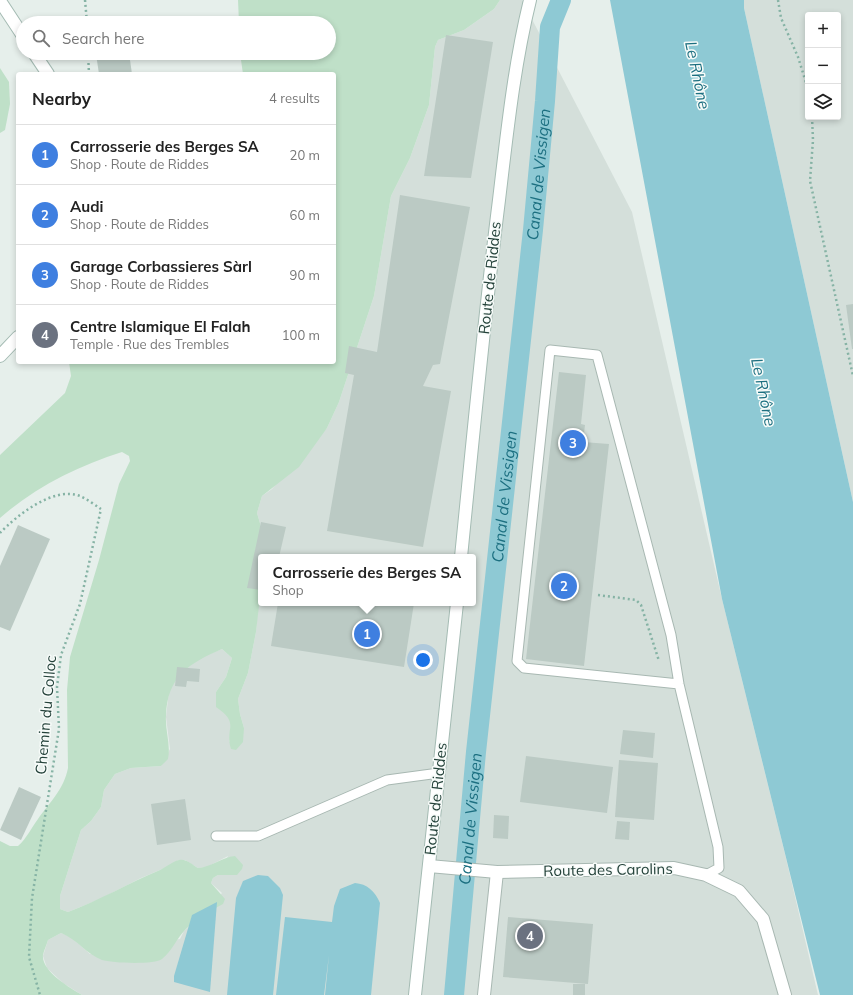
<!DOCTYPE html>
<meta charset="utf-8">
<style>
:root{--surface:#fff;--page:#f6f6f6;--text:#222;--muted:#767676;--line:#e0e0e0;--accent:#7c3aed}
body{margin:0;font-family:Mulish,sans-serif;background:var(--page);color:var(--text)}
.controls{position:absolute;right:12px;top:12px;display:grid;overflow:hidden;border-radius:4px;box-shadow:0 2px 6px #0003}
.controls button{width:36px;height:36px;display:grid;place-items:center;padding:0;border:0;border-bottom:1px solid var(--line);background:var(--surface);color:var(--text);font:20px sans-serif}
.you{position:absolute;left:423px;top:660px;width:14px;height:14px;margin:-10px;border:3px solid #fff;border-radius:50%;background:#1a73e8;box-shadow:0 0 0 6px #1a73e833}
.badge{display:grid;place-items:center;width:26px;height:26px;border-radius:50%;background:var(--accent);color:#fff;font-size:13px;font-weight:700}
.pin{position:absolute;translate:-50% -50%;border:2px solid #fff;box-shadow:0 1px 4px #0006}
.popup{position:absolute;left:258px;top:554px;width:218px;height:52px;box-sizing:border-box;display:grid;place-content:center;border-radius:4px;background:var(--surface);filter:drop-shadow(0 1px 3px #0005);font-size:13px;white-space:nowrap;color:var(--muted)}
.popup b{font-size:15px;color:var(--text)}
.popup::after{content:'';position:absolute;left:50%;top:100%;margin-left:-8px;border:8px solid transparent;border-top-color:var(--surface)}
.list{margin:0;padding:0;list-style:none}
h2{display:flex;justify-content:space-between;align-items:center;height:52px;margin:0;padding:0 16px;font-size:17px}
h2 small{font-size:13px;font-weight:400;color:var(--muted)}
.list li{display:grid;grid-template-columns:26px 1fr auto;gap:12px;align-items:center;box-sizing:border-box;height:60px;padding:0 16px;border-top:1px solid var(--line)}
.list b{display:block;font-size:15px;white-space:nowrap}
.list p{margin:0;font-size:13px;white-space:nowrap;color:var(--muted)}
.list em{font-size:13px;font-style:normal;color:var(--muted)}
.icon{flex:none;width:22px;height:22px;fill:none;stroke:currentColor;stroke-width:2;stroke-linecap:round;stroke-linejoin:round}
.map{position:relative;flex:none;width:853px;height:995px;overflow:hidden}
.search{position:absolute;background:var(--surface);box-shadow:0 2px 6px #0003;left:16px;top:16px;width:320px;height:44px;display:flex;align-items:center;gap:10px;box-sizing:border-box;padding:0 14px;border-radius:22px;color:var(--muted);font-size:15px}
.panel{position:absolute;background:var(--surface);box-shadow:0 2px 6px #0003;left:16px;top:72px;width:320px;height:292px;border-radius:4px}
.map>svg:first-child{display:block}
</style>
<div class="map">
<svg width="853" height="995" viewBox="0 0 853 995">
<rect width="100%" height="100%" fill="#e6efeb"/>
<g fill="#d4dfda" fill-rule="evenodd">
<polygon points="500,0 522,0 632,212 722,599 785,854 818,995 82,995 63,983 47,968 43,956 48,940 61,933 71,937 90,954 180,939 184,931 205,913 222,893 211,883 213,878 218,875 228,856 207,867 198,868 185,860 178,860 174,864 141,878 100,899 68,912 60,909 60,896 81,830 91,821 101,807 104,790 115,774 131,768 161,766 170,749 166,717 169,690 180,673 201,657 222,649 232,658 226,677 216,692 231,723 229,742 244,728 240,714 238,699 248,673 256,632 261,567 261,603 473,603 473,557 262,557 264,537 257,513 262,496 272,489 327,428 339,402 374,296 391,196 410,158 429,105 435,47 438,40 464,30 494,9"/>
<path d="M744,0H853V502L744,8ZM808,15H838V117H808Z"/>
</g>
<g fill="#bfe0c8">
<path d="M238,0H500L494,9L464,30L438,40L435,47L429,105L410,158L391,196L374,296L339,402L327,428L299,467L262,496L257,513L264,537L258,597L259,606L256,632L248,673L238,699L240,714L244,728L243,742L236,750L231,749C224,728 241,724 216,707V692L226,677L232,658L222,649C189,663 167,677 166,716C165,731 171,744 168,759L161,766L131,768L115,774L104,790L101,807L91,821L81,830L60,896V909L68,912C100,900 129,883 160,870C166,867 174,861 179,860C186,858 193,865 198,868C212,867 222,857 235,856L243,865L242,869L237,875H218L213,878L211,883L225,899L223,904C209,911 196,919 185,930C177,938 172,951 162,959C155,965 111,963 102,960C86,954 77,939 61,933L48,940C47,944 44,950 43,955C41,971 70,988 82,995H0V841L10,846H18C27,838 31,828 38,819C50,802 64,789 68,768L67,690L70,657L99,560L119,484L130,461L129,456L122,452C78,466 35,487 0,518V455L65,393L71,376L69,362H334V74H243L240,53H329V23H239Z"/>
<polygon points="0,68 9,82 10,104 5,130 0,133"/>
</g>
<g fill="#8ec9d4">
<polygon points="610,0 744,0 744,8 853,502 853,995 820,995 722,599"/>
<polygon points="258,875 268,876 280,888 283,895 273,995 227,995 236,898 243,881"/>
<path d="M355,883C367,884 375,891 380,903L371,995H325L329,955L324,995H276L285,917L332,922L334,906L340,889Z"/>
<polygon points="217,902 210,992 174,982 174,976 192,915"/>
</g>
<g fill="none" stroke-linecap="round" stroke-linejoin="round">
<path stroke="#8ec9d4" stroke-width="20" id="s1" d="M454,995L476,752L533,230L545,101L550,27L561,0"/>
</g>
<g fill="#bbcac4">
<polygon points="446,35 493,42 471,178 424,176"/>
<polygon points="100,53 129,53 132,74 99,74 96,54"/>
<polygon points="400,195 470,207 440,364 433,365 423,386 451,391 423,547 327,531 354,375 345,373 349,346 377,352"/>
<polygon points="853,304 853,349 852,349 846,305"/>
<polygon points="559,372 586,375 581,424 585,425 583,442 609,444 584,666 526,659"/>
<polygon points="261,522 286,527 279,557 261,557 261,590 247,588"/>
<polygon points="18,525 50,539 10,631 0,627 0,566"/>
<polygon points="278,603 414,603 404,667 271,646"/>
<polygon points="177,667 200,669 199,682 187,681 186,687 175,686"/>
<polygon points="623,730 655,733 653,758 620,754"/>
<polygon points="526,756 613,767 607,813 520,802"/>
<polygon points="619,760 658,763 654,820 615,817"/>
<polygon points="19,787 41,797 21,840 0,830"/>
<polygon points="185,799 191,840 157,845 151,804"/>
<polygon points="494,815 509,816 508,839 493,838"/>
<polygon points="617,821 630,822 629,840 615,839"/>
<polygon points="508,917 593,924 588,984 503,977"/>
<rect x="573" y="984" width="12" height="11"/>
</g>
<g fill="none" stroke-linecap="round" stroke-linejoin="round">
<g stroke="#a8b8b2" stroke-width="11">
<g id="lane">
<polyline points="679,684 524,668 517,661 550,350 597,355 671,635 679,684 718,847 719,868 706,875"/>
<polyline points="216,836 258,836 387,780 439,773"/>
</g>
</g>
<g stroke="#a8b8b2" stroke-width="14">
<g id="street">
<polyline points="429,866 497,872 674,868 706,875 739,891 763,919 785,995"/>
<polyline points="484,995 497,872"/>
</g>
</g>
<g stroke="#a4bbb3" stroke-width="14">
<g id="secondary">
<polyline points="0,1 23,36"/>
<polyline points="34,53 48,74"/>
<polyline points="0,356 18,337"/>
<path d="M461,557C473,438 484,319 499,200C507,133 514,65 530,0"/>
<polyline points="415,995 457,603"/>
</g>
</g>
<g stroke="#86b3a5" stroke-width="2.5" stroke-dasharray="2 3" stroke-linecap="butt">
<polyline points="85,0 87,23"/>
<polyline points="778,0 781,18 798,57 808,89"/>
<polyline points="88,53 89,74"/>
<polyline points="812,117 813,140 810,181 853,376"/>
<path d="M0,533C17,515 54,486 80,496C87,499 95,505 101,509L80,604L61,655L57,687L59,729L32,898L29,957L40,995"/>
<polyline points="598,595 636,600 641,605 659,661"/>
</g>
<use href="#lane" stroke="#fff" stroke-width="9"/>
<use href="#street" stroke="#fff" stroke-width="12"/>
<use href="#secondary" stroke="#fff" stroke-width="12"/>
</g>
<g text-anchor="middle" stroke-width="3" stroke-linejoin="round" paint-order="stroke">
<g font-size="15" fill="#24423a" stroke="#f7fbf9">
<text transform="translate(490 278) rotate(-84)" y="5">Route de Riddes</text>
<text transform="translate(46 715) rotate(-85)" y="5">Chemin du Colloc</text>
<text transform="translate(436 799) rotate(-84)" y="5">Route de Riddes</text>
<text transform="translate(608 870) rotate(-1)" y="5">Route des Carolins</text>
</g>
<g font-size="16" font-style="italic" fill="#1c6f80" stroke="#f7fbf9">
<text transform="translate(698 75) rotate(78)" y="6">Le Rhône</text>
<text dy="6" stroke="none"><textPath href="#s1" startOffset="825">Canal de Vissigen</textPath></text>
<text transform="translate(764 392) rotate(78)" y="6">Le Rhône</text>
<text dy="6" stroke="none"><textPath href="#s1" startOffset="501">Canal de Vissigen</textPath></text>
<text dy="6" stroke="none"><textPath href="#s1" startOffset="177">Canal de Vissigen</textPath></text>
</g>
</g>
</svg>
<div class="controls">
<button>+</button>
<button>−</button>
<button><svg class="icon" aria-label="layers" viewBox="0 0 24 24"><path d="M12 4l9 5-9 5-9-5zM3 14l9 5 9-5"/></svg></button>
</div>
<div class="you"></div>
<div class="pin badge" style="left:367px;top:634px;background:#3f7fe0">1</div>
<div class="popup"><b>Carrosserie des Berges SA</b>Shop</div>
<div class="pin badge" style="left:564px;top:586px;background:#3f7fe0">2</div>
<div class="pin badge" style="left:573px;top:443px;background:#3f7fe0">3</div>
<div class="pin badge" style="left:530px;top:936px;background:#6b7280">4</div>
<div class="search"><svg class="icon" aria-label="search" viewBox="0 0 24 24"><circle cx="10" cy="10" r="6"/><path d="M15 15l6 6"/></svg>Search here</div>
<section class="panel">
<h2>Nearby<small>4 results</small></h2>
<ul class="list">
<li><span class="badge" style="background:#3f7fe0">1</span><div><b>Carrosserie des Berges SA</b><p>Shop · Route de Riddes</p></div><em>20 m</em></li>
<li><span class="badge" style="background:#3f7fe0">2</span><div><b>Audi</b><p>Shop · Route de Riddes</p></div><em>60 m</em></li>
<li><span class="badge" style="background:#3f7fe0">3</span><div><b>Garage Corbassieres Sàrl</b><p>Shop · Route de Riddes</p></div><em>90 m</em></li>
<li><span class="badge" style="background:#6b7280">4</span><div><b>Centre Islamique El Falah</b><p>Temple · Rue des Trembles</p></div><em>100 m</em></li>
</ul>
</section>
</div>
